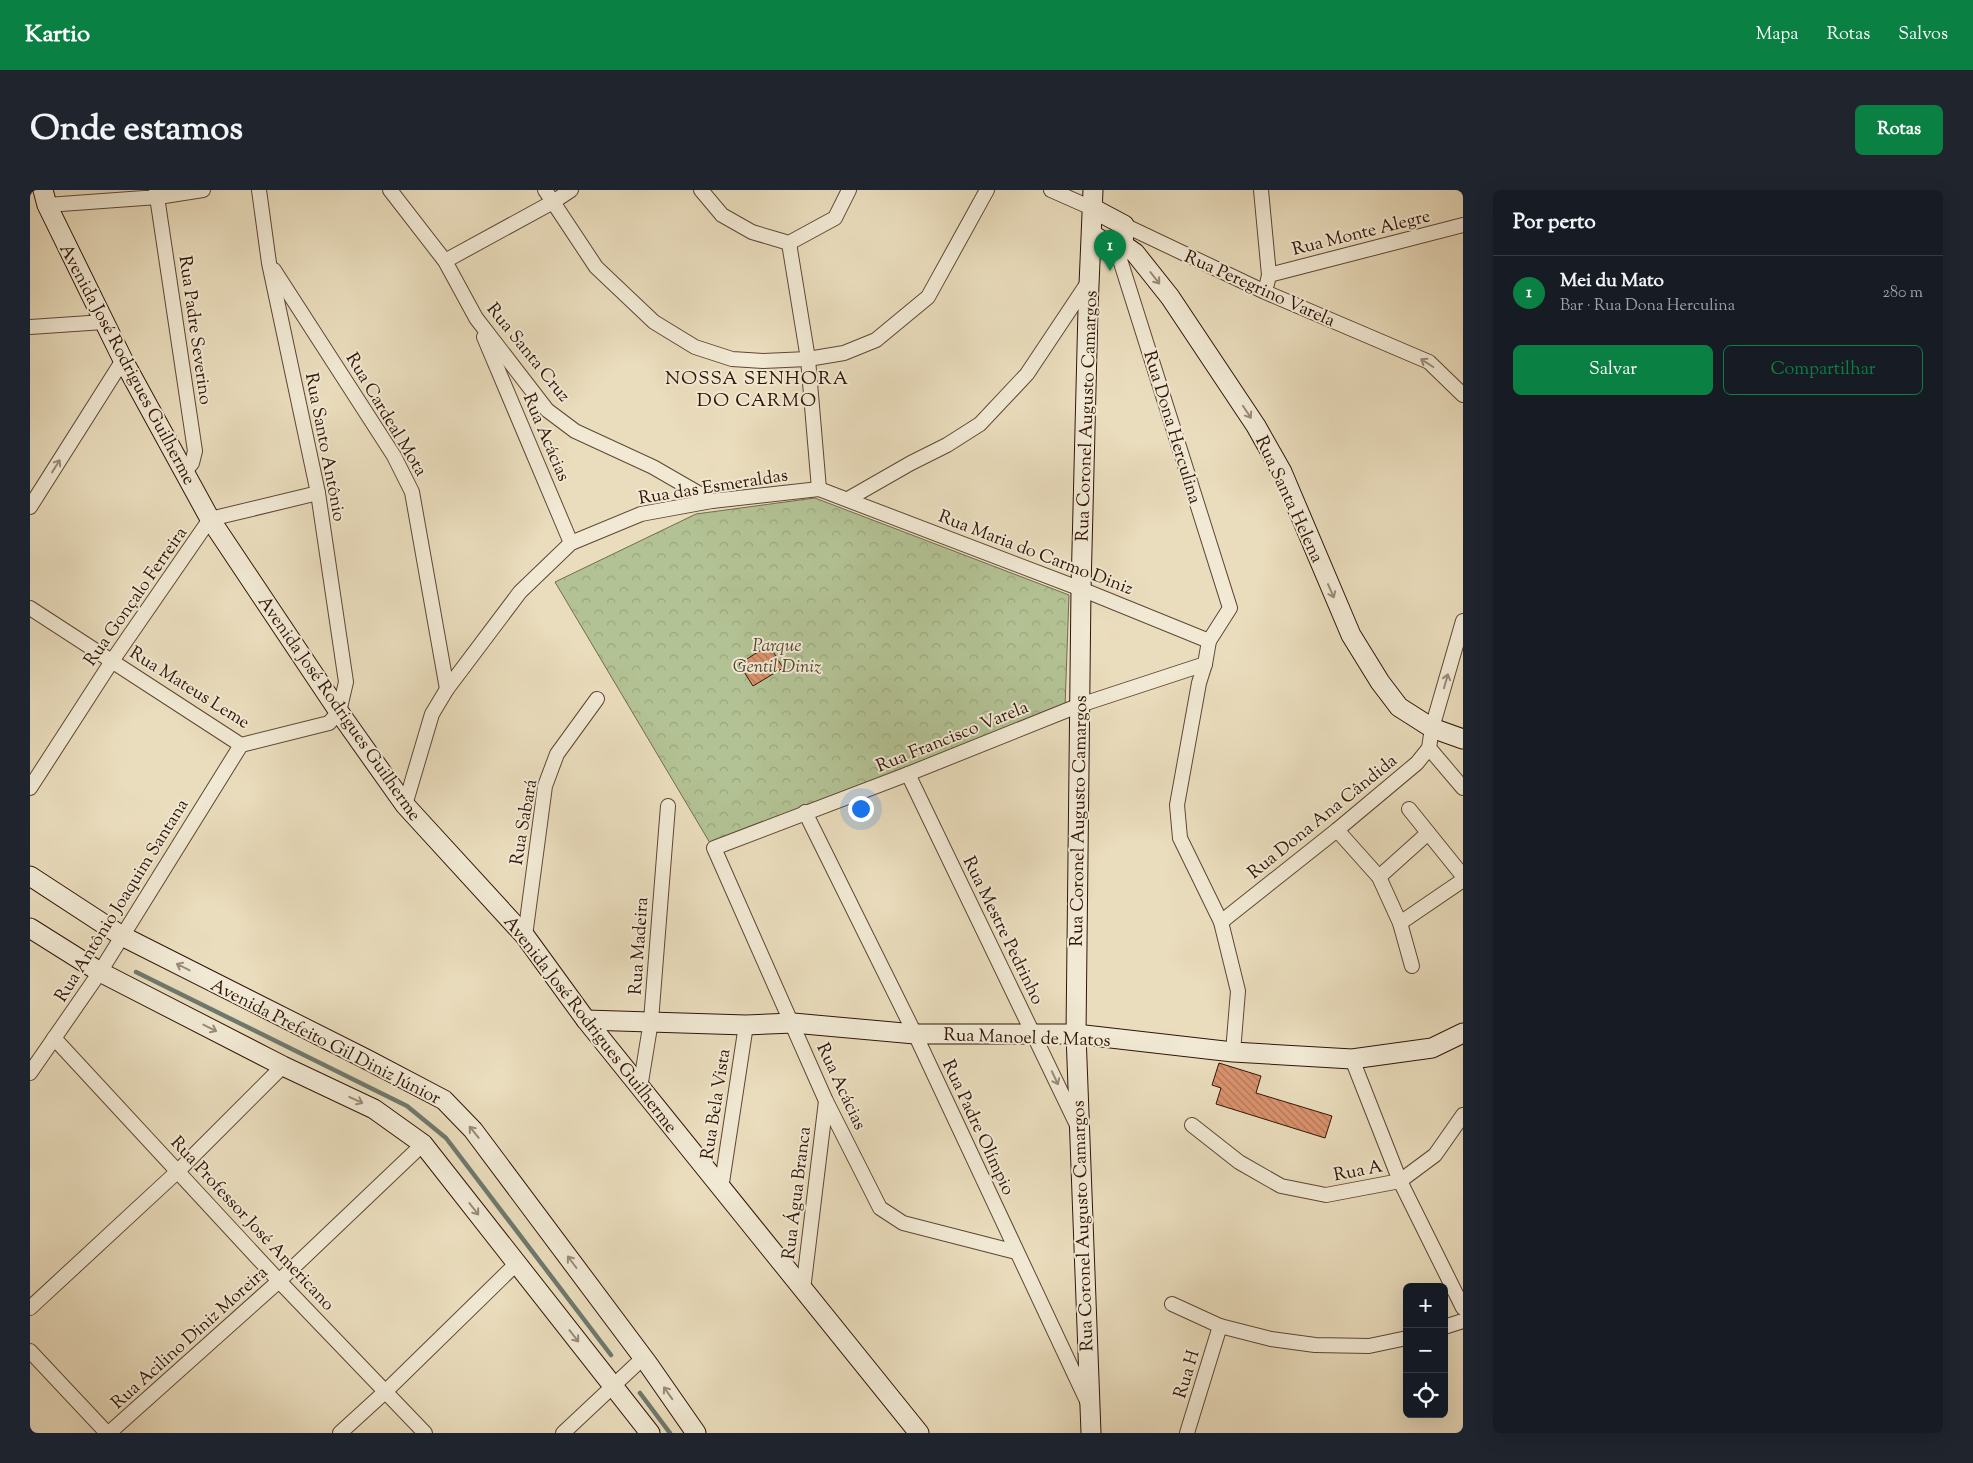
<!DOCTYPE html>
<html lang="pt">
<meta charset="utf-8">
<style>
:root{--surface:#171b24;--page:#20242c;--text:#f1f3f6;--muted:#9ea1a6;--line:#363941;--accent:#0b8043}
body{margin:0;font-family:"Sorts Mill Goudy",serif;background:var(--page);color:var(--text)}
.controls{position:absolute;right:15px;bottom:15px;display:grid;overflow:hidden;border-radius:8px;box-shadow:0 5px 20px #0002}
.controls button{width:45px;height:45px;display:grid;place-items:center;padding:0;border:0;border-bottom:1px solid var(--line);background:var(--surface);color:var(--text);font:25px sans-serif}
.you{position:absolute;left:830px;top:618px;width:18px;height:18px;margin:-12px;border:4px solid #fff;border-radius:50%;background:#1a73e8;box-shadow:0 0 0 8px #1a73e833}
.badge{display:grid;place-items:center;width:32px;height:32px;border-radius:50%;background:var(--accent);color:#fff;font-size:16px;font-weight:700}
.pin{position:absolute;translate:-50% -41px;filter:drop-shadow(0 1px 2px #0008)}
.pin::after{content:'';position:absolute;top:26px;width:18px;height:15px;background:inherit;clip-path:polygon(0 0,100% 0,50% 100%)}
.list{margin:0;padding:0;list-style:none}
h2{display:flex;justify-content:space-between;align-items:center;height:65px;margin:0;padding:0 20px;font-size:21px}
h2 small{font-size:16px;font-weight:400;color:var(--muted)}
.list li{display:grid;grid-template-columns:32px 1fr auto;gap:15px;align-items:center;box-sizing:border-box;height:75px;padding:0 20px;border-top:1px solid var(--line)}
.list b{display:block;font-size:19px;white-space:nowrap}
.list p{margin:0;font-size:16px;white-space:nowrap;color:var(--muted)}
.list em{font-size:16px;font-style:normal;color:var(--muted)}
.actions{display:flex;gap:10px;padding:15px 20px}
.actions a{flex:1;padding:11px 0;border:1px solid var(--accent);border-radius:8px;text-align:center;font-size:18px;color:var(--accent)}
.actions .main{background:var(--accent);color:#fff}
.icon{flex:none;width:28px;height:28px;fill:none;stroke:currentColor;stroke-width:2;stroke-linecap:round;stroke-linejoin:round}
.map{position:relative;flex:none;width:1433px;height:1243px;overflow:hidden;border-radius:8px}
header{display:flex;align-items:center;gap:30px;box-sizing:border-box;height:70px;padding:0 25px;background:var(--accent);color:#fff}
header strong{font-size:24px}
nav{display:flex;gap:28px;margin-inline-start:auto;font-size:18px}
.intro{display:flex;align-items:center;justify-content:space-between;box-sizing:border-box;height:120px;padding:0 30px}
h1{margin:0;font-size:35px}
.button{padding:12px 22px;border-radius:8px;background:var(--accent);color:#fff;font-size:18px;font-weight:700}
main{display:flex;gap:30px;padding:0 30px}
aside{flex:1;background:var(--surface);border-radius:8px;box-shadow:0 5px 20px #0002}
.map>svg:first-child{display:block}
</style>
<header>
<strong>Kartio</strong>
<nav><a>Mapa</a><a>Rotas</a><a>Salvos</a></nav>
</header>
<div class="intro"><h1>Onde estamos</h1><a class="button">Rotas</a></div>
<main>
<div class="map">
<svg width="1433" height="1243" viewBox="0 0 1433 1243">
<defs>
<pattern id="forest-crowns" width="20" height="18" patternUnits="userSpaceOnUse" patternTransform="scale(1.25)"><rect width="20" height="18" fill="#b3c294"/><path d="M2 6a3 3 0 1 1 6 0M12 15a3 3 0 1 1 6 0" fill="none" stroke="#9aa67e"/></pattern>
<pattern id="building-back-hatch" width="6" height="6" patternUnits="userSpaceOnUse" patternTransform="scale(1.25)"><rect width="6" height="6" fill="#db936e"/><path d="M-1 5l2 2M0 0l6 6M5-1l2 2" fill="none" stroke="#b27758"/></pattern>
</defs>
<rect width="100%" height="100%" fill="#eaddbd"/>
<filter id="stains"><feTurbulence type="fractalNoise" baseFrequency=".004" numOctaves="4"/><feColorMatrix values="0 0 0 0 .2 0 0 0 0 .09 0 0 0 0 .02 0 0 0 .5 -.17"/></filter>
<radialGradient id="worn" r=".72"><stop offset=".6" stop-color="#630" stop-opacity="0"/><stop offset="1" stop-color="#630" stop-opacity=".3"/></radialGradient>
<polygon fill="url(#forest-crowns)" stroke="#726c4e" points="785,308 1039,405 1035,517 680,653 525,392 666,324"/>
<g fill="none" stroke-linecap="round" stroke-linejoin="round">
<g stroke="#6e796e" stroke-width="4.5">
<polyline points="106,782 377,916 416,948 581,1165"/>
<polyline points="610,1203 640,1243"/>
</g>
</g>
<g fill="url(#building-back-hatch)" stroke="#301508">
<polygon points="739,455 753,478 723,496 709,474"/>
<polygon points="1189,873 1231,886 1226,903 1302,926 1295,948 1186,914 1191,898 1182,895"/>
</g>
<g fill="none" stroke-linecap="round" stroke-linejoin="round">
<g stroke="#5e4735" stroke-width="16">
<g id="street">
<polyline points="126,0 165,261 162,273 154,283"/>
<polyline points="360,0 415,71 446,128 517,220 545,241 623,277 682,311"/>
<polyline points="515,0 566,77 624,132 665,157 702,169 733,171 778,169 814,163 846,150 898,107 957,0"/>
<polyline points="671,0 692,25 722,42 759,53 805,28 819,0"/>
<polyline points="1021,0 1064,19"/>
<polyline points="1231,0 1239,85 1237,94"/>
<polyline points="17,15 128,7 173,0"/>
<polyline points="1094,35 1235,102 1399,172 1433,205"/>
<polyline points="759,53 778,169 789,299"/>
<polyline points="1086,57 1200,418 1179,451 1175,474 1169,493 1147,615 1150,648 1191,732 1208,801 1203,862"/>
<polyline points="415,71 523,12 541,0"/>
<polyline points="244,80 364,266 382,302 417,499"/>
<polyline points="1239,85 1433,35"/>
<polyline points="0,137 74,132"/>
<polyline points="454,147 541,353"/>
<polyline points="818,309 881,273 917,255 950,234 997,184 1059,91"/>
<polyline points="0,317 93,170"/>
<polyline points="0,418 211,555 299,533 309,522 316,492 288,303 239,73 229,0"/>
<polyline points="1399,558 1433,598"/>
<polyline points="878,584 1047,935"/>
<polyline points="0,598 82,471 180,329 288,303"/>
<polyline points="375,615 402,524 417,499 490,402 541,353 611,324 682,311 789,299 1051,399 1179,451"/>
<polyline points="1379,619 1433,686"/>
<polyline points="775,622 885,844 1058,1213"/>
<polyline points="1307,640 1349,687 1370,733 1382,776"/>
<polyline points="1349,687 1398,643"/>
<polyline points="1191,732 1307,640 1387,573 1399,558 1402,538 1433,431"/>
<polyline points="1370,733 1433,690"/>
<polyline points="495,746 515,596 527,564 567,509"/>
<polyline points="24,848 249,1091 395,1243"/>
<polyline points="1322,869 1370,991 1433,1118"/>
<polyline points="0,883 70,782 211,555"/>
<polyline points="610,898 621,831 638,616"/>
<polyline points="1162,935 1209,972 1251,996 1296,1005 1370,991 1405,965 1433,925"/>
<polyline points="691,999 716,835"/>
<polyline points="986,1062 873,1033 850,1018 796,911 684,658 878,584 1050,515 1175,474"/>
<polyline points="773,1100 796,911"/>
<polyline points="1142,1114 1190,1136 1241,1149 1285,1155 1339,1156 1377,1148"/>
<polyline points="0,1118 148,981 253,876"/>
<polyline points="1414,1137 1433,1131"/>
<polyline points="0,1161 77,1243"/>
<polyline points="79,1243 249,1091 393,954"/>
<polyline points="310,1243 356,1201 487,1073"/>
<polyline points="533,1243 613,1168"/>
<polyline points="1157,1243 1190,1136"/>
</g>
</g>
<g stroke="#301508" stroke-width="21">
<g id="secondary">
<polyline points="13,0 17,15 93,170 180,329 309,522 375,615 495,746 556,830 889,1243"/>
<path d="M1062,44C1080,57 1096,68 1094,35L1064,19"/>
<polyline points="1092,54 1105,63 1140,107 1226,236 1252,282 1321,445 1350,492 1369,517 1402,538 1433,549"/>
<polyline points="0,686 92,746 336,869 414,910 443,940 618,1174 666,1243"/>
<polyline points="0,738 70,782 253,876 344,919 393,954 620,1243"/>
<polyline points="556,830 716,835 763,833 885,844 1046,844 1203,862 1322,869 1402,858 1433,843"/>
<polyline points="1061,1243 1046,844 1051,399 1058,119 1063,0"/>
</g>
</g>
<use href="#street" stroke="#f1e9d4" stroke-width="14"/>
<use href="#secondary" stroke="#f1e9d4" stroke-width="19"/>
</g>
<defs><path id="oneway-shaft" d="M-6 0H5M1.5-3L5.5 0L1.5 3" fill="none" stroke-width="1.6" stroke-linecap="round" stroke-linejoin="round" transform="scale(1.25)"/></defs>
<g stroke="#9a8a78">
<use href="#oneway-shaft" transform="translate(1125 88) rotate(52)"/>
<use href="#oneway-shaft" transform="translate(1397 173) rotate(-148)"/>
<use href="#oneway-shaft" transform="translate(1217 222) rotate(56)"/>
<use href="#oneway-shaft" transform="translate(26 276) rotate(-58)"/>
<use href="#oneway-shaft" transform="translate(1301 401) rotate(66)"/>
<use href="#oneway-shaft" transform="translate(1416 491) rotate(-74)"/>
<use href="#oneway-shaft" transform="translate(153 777) rotate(-153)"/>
<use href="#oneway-shaft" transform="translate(180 838) rotate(27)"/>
<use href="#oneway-shaft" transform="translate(1025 888) rotate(65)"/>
<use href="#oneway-shaft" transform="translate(326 910) rotate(25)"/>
<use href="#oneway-shaft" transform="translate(444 942) rotate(-129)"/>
<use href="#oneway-shaft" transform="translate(444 1019) rotate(52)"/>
<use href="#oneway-shaft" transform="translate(542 1072) rotate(-127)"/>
<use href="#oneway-shaft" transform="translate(544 1146) rotate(52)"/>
<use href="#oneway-shaft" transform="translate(638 1203) rotate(-125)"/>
</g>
<g text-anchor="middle" stroke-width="4" stroke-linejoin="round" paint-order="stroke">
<g font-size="18" fill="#301508" stroke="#f1e9d4">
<text transform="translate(1331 42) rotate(-14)" y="6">Rua Monte Alegre</text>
<text transform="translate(1230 98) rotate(24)" y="6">Rua Peregrino Varela</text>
<text transform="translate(166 140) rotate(82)" y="6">Rua Padre Severino</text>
<text transform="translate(499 162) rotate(51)" y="6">Rua Santa Cruz</text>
<text transform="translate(98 174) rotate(62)" y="6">Avenida José Rodrigues Guilherme</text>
<text transform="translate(357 224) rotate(59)" y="6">Rua Cardeal Mota</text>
<text transform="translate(1056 226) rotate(-88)" y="6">Rua Coronel Augusto Camargos</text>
<text transform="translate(1143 237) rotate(73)" y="6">Rua Dona Herculina</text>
<text transform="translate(517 247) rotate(67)" y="6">Rua Acácias</text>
<text transform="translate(296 257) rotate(79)" y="6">Rua Santo Antônio</text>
<text transform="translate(683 296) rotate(-9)" y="6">Rua das Esmeraldas</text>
<text transform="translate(1260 309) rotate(65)" y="6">Rua Santa Helena</text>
<text transform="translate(1006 362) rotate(21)" y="6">Rua Maria do Carmo Diniz</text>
<text transform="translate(105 406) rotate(-55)" y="6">Rua Gonçalo Ferreira</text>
<text transform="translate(160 497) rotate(32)" y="6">Rua Mateus Leme</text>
<text transform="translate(310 518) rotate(55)" y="6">Avenida José Rodrigues Guilherme</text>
<text transform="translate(922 546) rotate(-22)" y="6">Rua Francisco Varela</text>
<text transform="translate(1292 626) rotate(-39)" y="6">Rua Dona Ana Cândida</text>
<text transform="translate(1048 631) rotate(-89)" y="6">Rua Coronel Augusto Camargos</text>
<text transform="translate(493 632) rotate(-80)" y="6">Rua Sabará</text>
<text transform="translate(91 710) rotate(-58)" y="6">Rua Antônio Joaquim Santana</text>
<text transform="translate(974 740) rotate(64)" y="6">Rua Mestre Pedrinho</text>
<text transform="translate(608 756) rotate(-86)" y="6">Rua Madeira</text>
<text transform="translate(561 834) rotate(52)" y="6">Avenida José Rodrigues Guilherme</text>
<text transform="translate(997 847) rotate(2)" y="6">Rua Manoel de Matos</text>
<text transform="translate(296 851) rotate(27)" y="6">Avenida Prefeito Gil Diniz Júnior</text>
<text transform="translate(812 896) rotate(65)" y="6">Rua Acácias</text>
<text transform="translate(685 914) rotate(-81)" y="6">Rua Bela Vista</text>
<text transform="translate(949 937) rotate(65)" y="6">Rua Padre Olímpio</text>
<text transform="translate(1328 980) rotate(-11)" y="6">Rua A</text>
<text transform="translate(766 1003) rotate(-83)" y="6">Rua Água Branca</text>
<text transform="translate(223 1033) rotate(47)" y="6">Rua Professor José Americano</text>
<text transform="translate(1052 1036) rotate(-92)" y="6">Rua Coronel Augusto Camargos</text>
<text transform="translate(159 1147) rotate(-42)" y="6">Rua Acilino Diniz Moreira</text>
<text transform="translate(1156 1184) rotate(-73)" y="6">Rua H</text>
</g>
<g font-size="18" font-style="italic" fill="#574932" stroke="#f1e9d4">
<text x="747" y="461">Parque<tspan x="747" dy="21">Gentil Diniz</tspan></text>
</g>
<g font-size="19" letter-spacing="1" fill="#301508" stroke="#f1e9d4">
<text x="727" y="194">NOSSA SENHORA<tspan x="727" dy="22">DO CARMO</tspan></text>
</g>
</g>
<rect width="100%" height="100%" filter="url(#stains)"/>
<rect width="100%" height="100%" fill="url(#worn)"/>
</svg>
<div class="controls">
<button>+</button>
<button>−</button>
<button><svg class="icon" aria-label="locate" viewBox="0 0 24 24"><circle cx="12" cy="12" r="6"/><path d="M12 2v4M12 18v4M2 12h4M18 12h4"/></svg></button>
</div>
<div class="you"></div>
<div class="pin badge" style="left:1080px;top:81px">1</div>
</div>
<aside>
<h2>Por perto<small></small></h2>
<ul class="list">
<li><span class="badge">1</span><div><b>Mei du Mato</b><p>Bar · Rua Dona Herculina</p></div><em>280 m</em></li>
</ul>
<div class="actions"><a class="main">Salvar</a><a>Compartilhar</a></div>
</aside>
</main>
